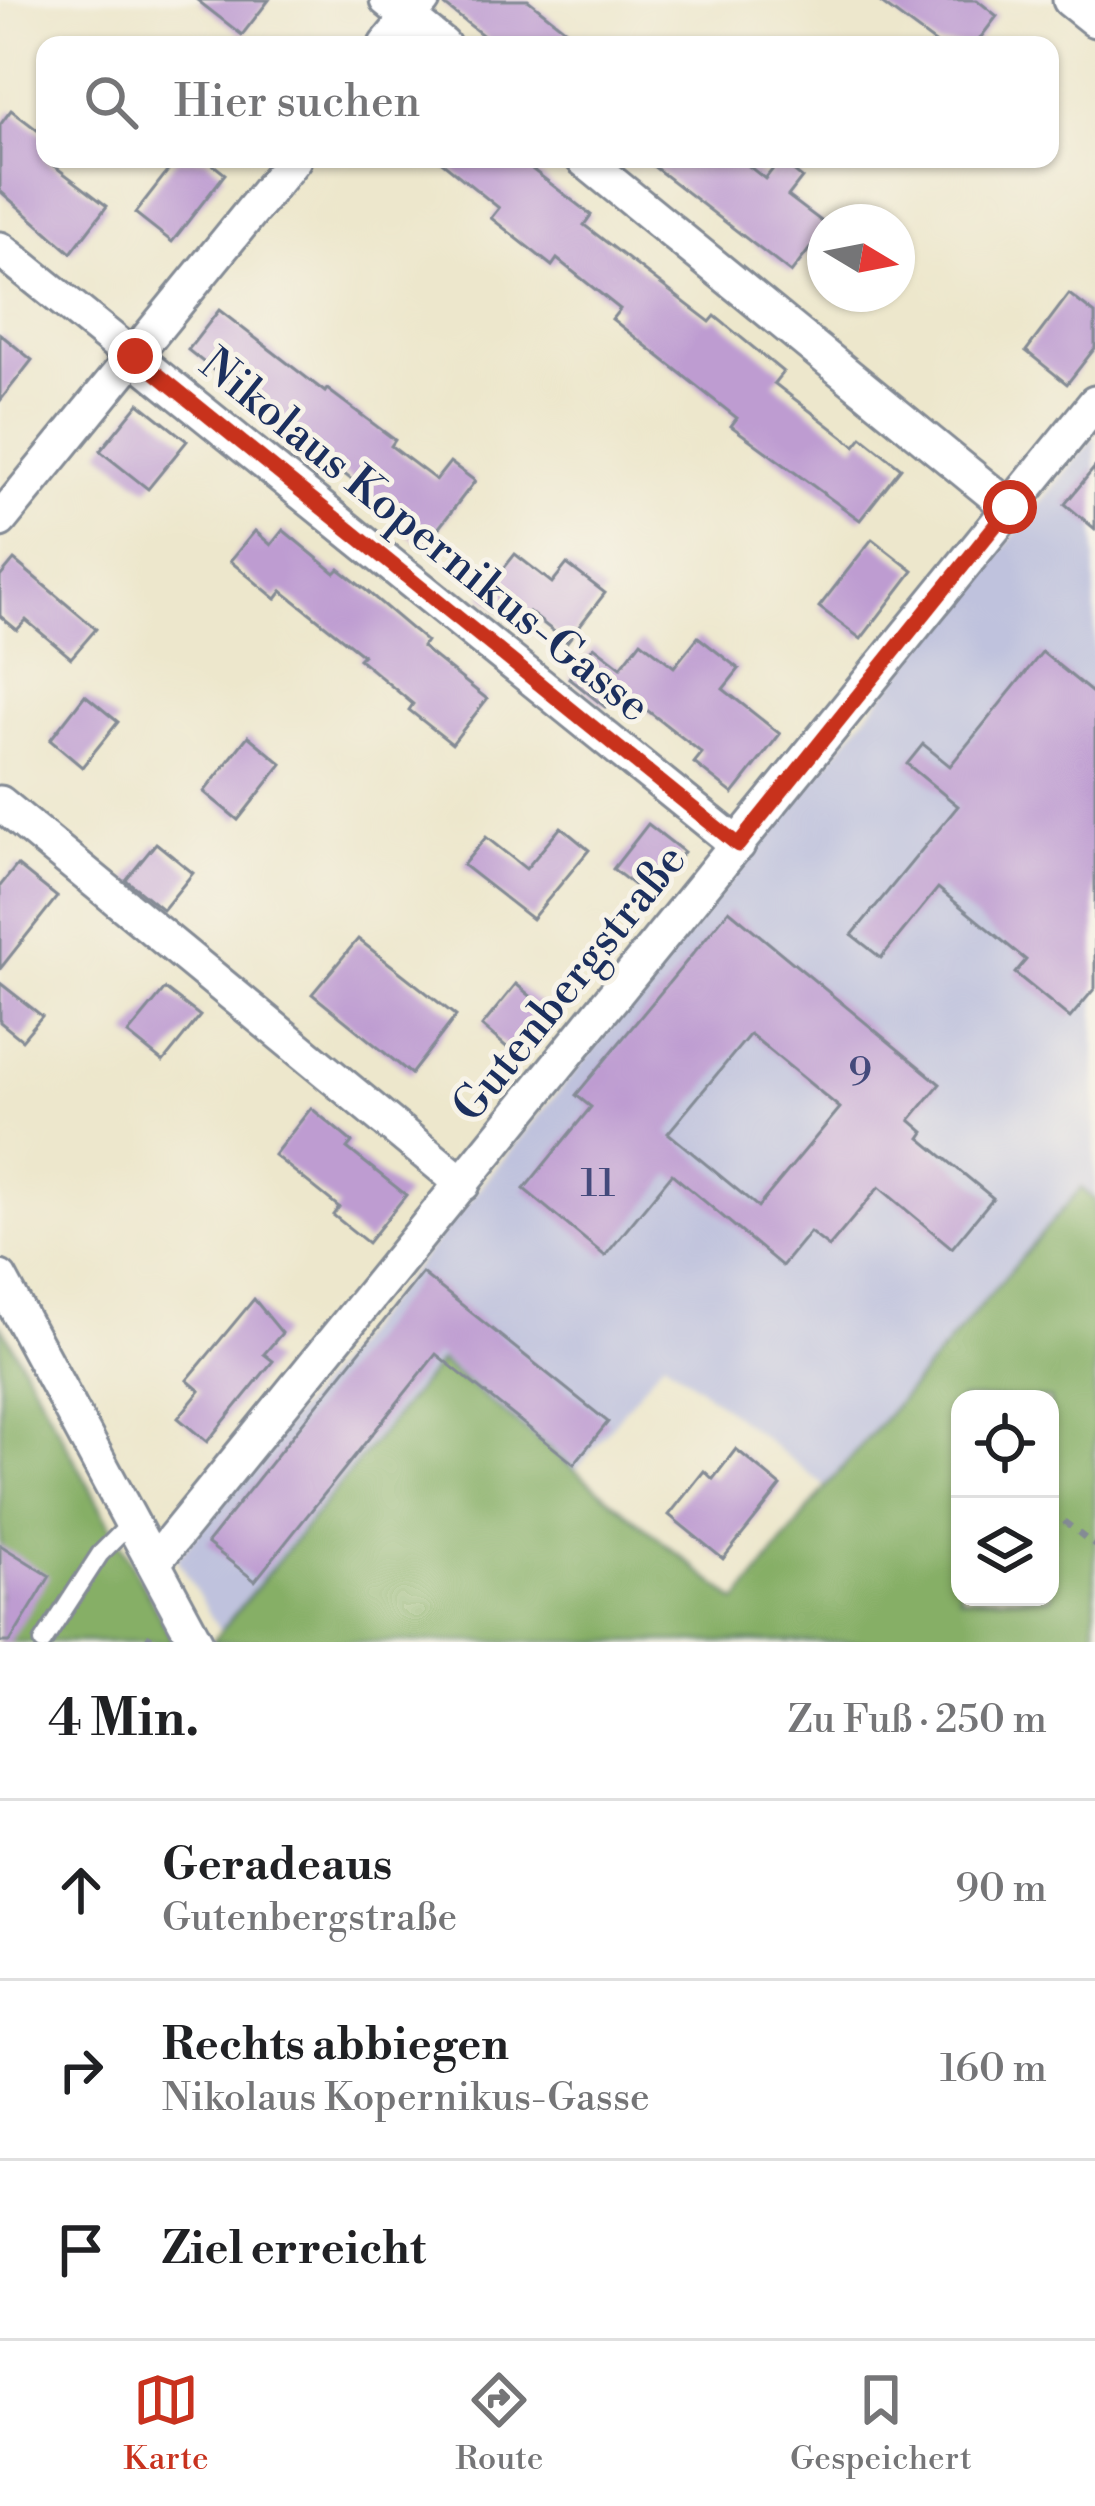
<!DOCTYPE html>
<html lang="de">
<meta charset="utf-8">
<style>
:root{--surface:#fff;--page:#f2f2f2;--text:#202124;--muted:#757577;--line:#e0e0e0;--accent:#c8321e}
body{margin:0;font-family:"Libre Bodoni",serif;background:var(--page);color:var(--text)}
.controls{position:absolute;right:36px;bottom:36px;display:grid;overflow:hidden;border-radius:24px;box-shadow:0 3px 9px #0004}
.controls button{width:108px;height:108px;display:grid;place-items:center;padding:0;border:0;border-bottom:3px solid var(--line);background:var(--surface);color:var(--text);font:60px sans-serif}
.compass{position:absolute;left:807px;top:204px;width:108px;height:108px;border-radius:50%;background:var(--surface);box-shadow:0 3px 9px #0004;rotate:100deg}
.stop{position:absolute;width:36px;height:36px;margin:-27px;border:9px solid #c8321e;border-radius:50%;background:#fff}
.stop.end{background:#c8321e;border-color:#fff;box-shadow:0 3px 12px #0008}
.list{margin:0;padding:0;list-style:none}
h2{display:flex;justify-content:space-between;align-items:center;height:156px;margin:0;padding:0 48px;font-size:51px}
h2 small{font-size:39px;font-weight:400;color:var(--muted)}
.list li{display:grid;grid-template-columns:78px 1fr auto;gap:36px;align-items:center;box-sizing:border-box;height:180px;padding:0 48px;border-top:3px solid var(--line)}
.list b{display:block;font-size:45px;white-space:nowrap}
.list p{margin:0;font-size:39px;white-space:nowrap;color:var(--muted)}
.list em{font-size:39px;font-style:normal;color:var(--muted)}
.icon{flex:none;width:66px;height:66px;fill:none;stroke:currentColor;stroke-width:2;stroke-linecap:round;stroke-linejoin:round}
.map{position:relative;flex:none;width:1095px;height:1642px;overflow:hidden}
.search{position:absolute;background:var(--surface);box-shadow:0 3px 9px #0004;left:36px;right:36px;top:36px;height:132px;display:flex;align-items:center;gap:30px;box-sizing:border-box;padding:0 42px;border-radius:24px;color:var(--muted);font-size:45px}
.sheet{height:696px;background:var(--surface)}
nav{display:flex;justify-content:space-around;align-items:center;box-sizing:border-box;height:168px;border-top:3px solid var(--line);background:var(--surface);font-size:33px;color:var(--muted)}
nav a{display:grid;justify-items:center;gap:6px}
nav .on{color:var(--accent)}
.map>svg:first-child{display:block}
</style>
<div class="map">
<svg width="1095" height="1642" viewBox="0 0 1095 1642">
<rect width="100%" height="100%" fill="#f7f3e8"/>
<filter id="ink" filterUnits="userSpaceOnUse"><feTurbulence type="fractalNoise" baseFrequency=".00833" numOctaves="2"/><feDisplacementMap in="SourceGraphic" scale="24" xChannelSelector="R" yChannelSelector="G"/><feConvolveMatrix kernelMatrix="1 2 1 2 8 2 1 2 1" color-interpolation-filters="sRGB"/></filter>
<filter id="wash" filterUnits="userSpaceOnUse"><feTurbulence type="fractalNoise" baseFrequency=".004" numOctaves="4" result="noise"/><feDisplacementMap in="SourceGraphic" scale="48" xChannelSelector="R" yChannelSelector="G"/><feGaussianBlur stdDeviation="2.7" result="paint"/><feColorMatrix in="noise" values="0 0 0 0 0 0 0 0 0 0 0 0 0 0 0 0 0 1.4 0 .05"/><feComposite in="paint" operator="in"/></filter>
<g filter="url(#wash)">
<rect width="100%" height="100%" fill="#ede7cc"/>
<polygon fill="#bfc2dd" points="1095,436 1095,1200 1080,1189 826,1487 664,1360 574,1473 440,1362 220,1632 177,1558"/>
<g fill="#86af66" stroke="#506f62" stroke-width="3" fill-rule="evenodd">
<path d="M1081,1188L1095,1200V1642H212L440,1361L737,1602L826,1487ZM960,1399H1050V1597H960Z"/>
<polygon points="0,1323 174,1642 0,1642"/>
</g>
<g id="blocks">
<g fill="#be9cd1" fill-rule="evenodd">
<polygon points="197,0 269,0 242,35"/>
<polygon points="444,0 528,0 585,45 495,45 443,4"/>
<polygon points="877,0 977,0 997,16 975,45 938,45"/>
<polygon points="11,110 45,136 45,159 107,206 71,253 0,191 0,125"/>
<polygon points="177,159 206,159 225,174 172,242 135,213"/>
<polygon points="438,159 519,159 591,215 584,225 710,322 715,316 783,372 774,383 855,446 862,437 901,468 860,520 731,426 737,418 612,319 620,309 557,259 552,266 491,218 499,208"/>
<polygon points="644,159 740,159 765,179 780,160 802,178 788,196 825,224 825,229 791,273"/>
<polygon points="1069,294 1095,314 1095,348 1067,384 1026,351"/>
<polygon points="219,310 325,392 327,389 395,440 391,446 436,480 450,462 475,481 424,547 387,517 391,511 188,350"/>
<polygon points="0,334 32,360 0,401"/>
<polygon points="139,403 187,441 148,489 100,451"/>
<polygon points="1095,467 1095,529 1065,504"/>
<polygon points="283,530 335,573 339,569 368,592 426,641 422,647 487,699 452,744 409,710 413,704 359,659 363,655 282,591 276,599 230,561 255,531 271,545"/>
<polygon points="872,539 913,571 861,639 819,607"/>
<polygon points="515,554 552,583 567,564 605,593 567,642 529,612 519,626 482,596"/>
<polygon points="14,560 96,629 71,658 26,620 17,630 0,616 0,577"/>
<polygon points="698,637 739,669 723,689 780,734 733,794 694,763 702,753 620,689 605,707 569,678 594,646 621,667 641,641 674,667"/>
<polygon points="1042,652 1095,695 1095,988 1070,1018 1015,973 1026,960 938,888 881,958 852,935 958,806 907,764 923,744 950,766"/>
<polygon points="85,695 118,722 82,767 50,740"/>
<polygon points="248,736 282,764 238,820 204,792"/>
<polygon points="648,824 684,852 649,897 613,869"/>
<polygon points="561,827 589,850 532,919 463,865 486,837 526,869"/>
<polygon points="156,843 193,873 163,910 126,880"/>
<polygon points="17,865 57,897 0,969 0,886"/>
<path d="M729,910L940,1084L910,1120L924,1132L920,1138L993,1198L952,1248L879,1187L829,1247L810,1232L782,1266L672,1174L605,1256L524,1189L591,1107L576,1095ZM750,1034L840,1108L758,1207L668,1133Z"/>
<polygon points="358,939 456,1016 411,1074 312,994"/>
<polygon points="0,983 42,1016 22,1040 0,1022"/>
<polygon points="516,984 552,1014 517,1056 482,1026"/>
<polygon points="165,989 200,1016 163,1062 128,1034"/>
<polygon points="311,1108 352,1142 347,1148 406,1195 368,1243 333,1215 339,1207 274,1155"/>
<polygon points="422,1273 608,1422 574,1464 436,1354 255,1581 207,1543"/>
<polygon points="254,1299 282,1333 264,1354 273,1361 207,1442 178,1418 200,1391 187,1380"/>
<polygon points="736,1449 781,1486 723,1559 669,1515 704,1471 713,1479"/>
<polygon points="0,1545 50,1576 10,1642 0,1642"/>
</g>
</g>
</g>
<g filter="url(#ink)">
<use href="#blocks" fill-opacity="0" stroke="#848b95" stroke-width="3"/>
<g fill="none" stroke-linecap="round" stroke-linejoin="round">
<g stroke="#848b95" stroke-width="22">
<polyline id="service" points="43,1642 100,1554 132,1522"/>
</g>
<g stroke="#848b95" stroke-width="39">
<g id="minor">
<polyline points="387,0 443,45"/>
<polyline points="1070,0 1095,20"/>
<polyline points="386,45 423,0"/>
<polyline points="583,159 1009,507"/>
<polyline points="0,249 738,845"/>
<polyline points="0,520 294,159"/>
<polyline points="0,803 463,1184"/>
<polyline points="0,1278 196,1642"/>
<polyline points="155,1561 1095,403"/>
</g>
</g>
<g stroke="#848b95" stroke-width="6" stroke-dasharray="9 9" stroke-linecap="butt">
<polyline points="1050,1510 1095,1546"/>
<polyline points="146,1642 155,1627"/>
</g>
<use href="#service" stroke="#fff" stroke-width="16"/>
<use href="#minor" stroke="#fff" stroke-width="33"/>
</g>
</g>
<g fill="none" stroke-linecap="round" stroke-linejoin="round" filter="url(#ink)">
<polyline stroke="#c8321e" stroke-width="15" points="135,356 738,845 1010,507"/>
</g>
<g text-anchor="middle" stroke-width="10" stroke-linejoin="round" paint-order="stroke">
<g font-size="39" fill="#444a7b">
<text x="860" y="1085">9</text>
<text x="598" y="1196">11</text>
</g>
<g font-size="45" fill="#1b2f5e" stroke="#f7f3e8">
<text transform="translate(426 534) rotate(39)" y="16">Nikolaus Kopernikus-Gasse</text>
<text transform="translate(568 982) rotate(-51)" y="16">Gutenbergstraße</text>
</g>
</g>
</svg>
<div class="controls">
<button><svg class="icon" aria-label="locate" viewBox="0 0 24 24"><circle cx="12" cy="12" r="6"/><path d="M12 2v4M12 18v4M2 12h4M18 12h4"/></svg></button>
<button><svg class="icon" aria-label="layers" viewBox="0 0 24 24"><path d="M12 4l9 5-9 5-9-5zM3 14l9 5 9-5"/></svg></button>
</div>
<svg class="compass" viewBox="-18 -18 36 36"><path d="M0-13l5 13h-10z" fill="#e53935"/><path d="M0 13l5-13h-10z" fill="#757577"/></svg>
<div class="stop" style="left:1010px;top:507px"></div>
<div class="stop end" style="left:135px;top:356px"></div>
<div class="search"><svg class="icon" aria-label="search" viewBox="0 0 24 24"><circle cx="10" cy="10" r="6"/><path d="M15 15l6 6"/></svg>Hier suchen</div>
</div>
<section class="sheet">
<h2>4 Min.<small>Zu Fuß · 250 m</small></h2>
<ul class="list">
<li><svg class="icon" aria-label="ahead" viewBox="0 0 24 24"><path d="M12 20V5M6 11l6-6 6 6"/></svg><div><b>Geradeaus</b><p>Gutenbergstraße</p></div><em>90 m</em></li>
<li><svg class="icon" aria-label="right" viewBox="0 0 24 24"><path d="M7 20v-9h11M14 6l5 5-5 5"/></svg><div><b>Rechts abbiegen</b><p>Nikolaus Kopernikus-Gasse</p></div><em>160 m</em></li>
<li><svg class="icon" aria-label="arrive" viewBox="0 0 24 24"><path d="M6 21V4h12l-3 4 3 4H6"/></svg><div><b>Ziel erreicht</b></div></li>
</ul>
</section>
<nav>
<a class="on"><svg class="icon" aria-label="map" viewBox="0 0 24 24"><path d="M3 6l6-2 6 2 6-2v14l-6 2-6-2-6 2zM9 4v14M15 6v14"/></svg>Karte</a>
<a><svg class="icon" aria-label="directions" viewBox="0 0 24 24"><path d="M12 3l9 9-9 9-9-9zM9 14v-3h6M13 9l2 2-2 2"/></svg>Route</a>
<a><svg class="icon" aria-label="saved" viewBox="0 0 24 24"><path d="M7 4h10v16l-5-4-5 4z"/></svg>Gespeichert</a>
</nav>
